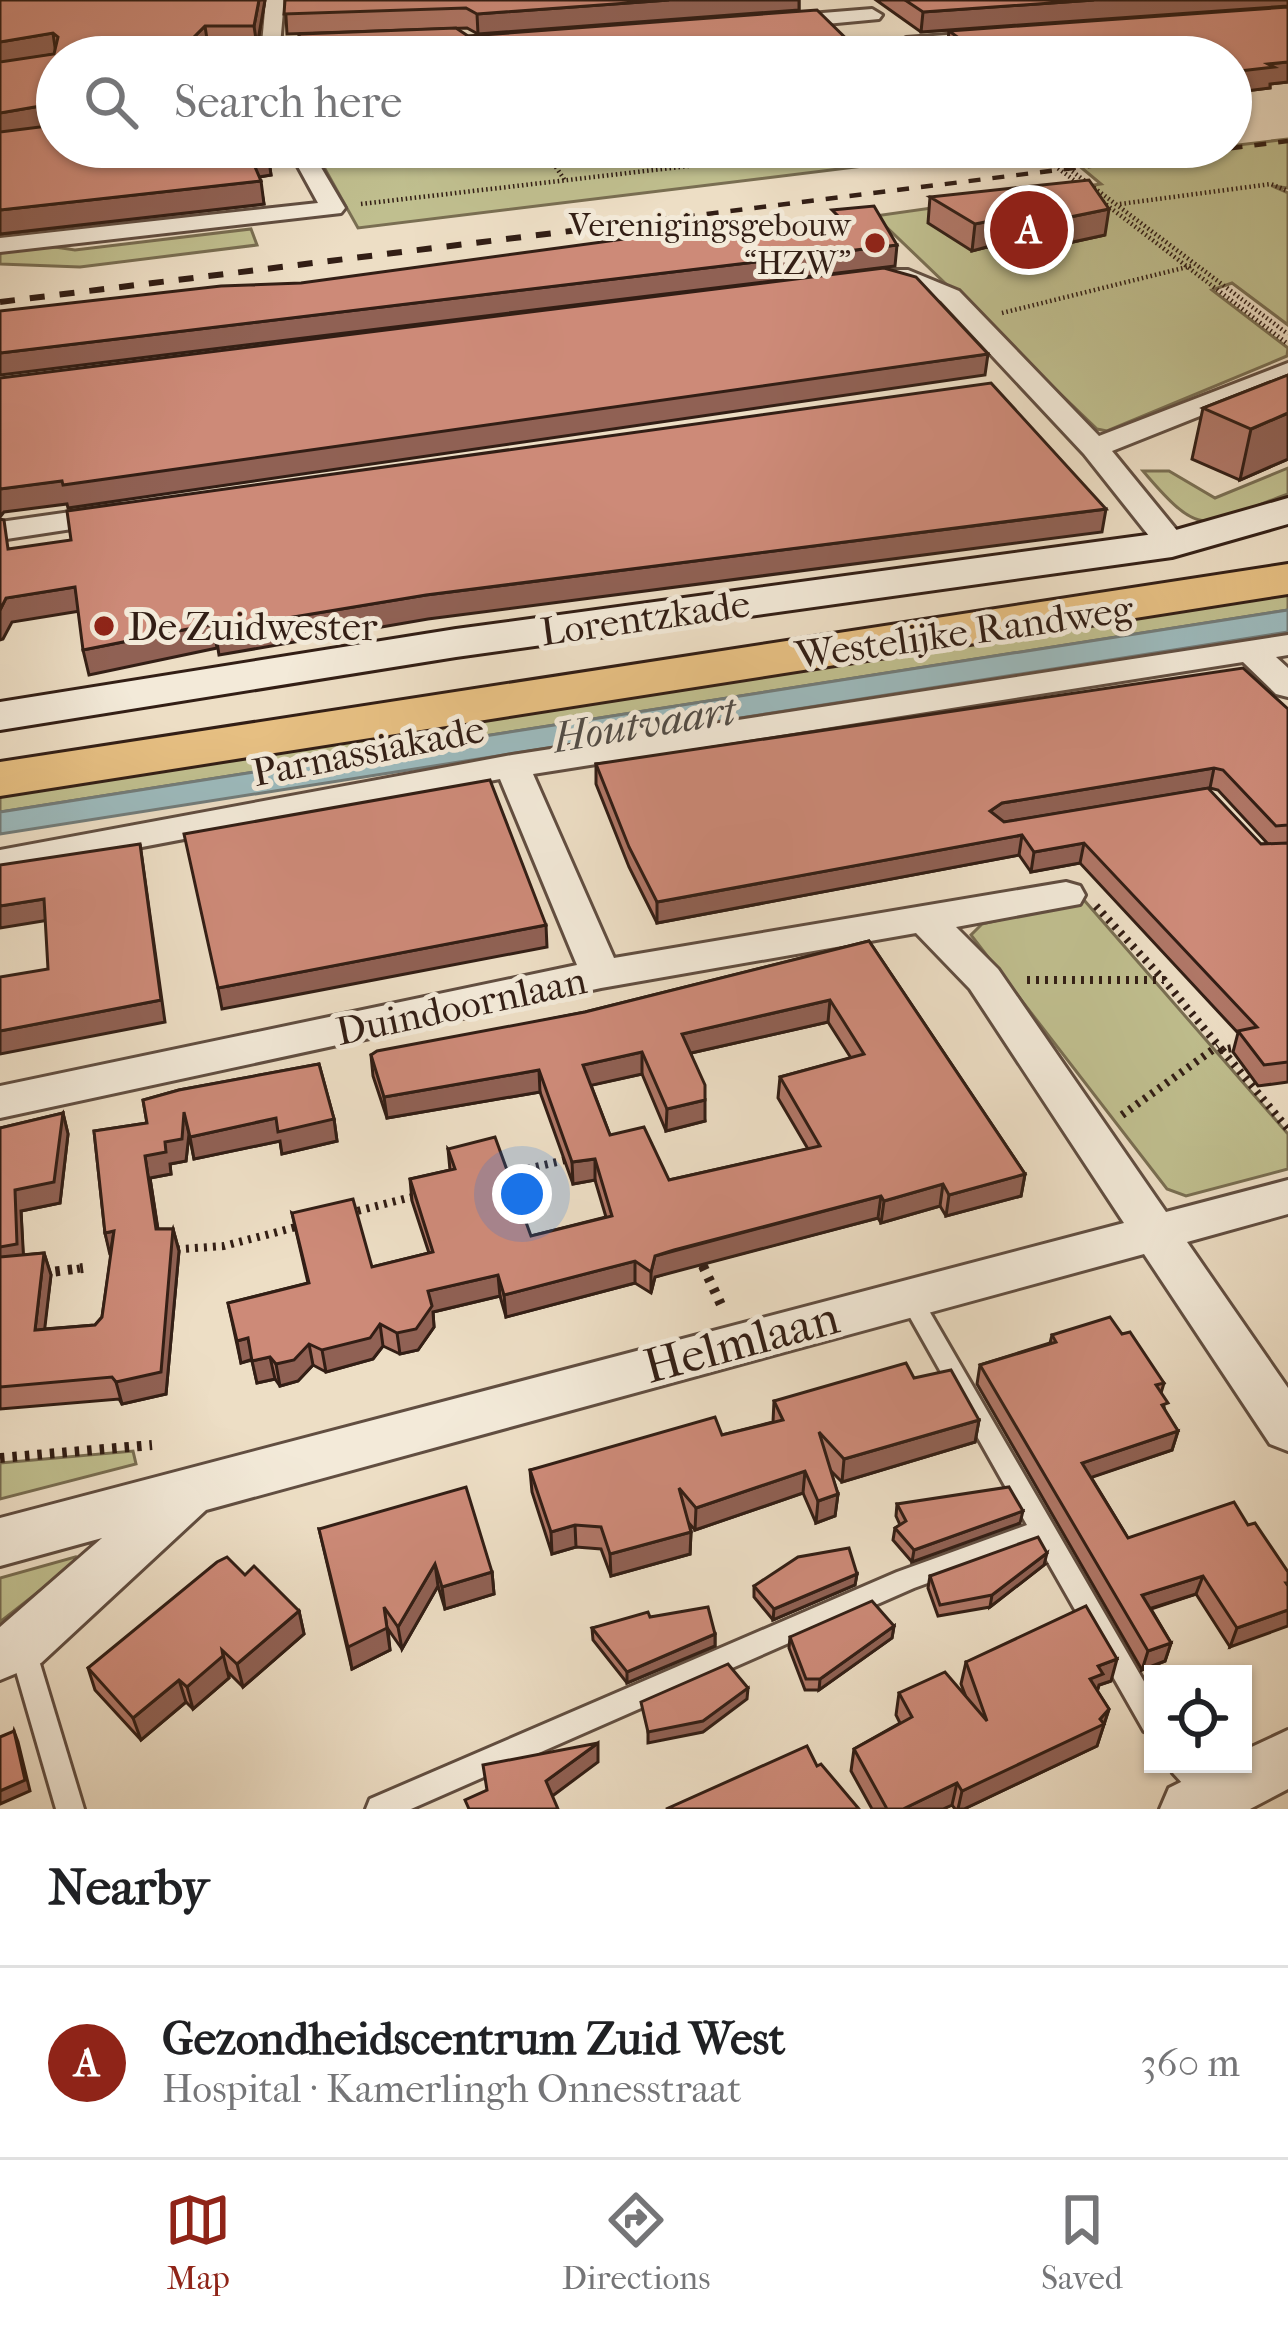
<!DOCTYPE html>
<meta charset="utf-8">
<style>
:root{--surface:#fff;--page:#f2f2f2;--text:#202124;--muted:#757577;--line:#e0e0e0;--accent:#8f2418}
body{margin:0;font-family:"IM FELL French Canon",serif;background:var(--page);color:var(--text)}
.controls{position:absolute;right:36px;bottom:36px;display:grid;overflow:hidden;border-radius:0px;box-shadow:0 3px 9px #0004}
.controls button{width:108px;height:108px;display:grid;place-items:center;padding:0;border:0;border-bottom:3px solid var(--line);background:var(--surface);color:var(--text);font:60px sans-serif}
.you{position:absolute;left:522px;top:1194px;width:42px;height:42px;margin:-30px;border:9px solid #fff;border-radius:50%;background:#1a73e8;box-shadow:0 0 0 18px #1a73e833}
.badge{display:grid;place-items:center;width:78px;height:78px;border-radius:50%;background:var(--accent);color:#fff;font-size:39px;font-weight:700}
.pin{position:absolute;translate:-50% -50%;border:6px solid #fff;box-shadow:0 3px 12px #0006}
.list{margin:0;padding:0;list-style:none}
h2{display:flex;justify-content:space-between;align-items:center;height:156px;margin:0;padding:0 48px;font-size:51px}
h2 small{font-size:39px;font-weight:400;color:var(--muted)}
.list li{display:grid;grid-template-columns:78px 1fr auto;gap:36px;align-items:center;box-sizing:border-box;height:192px;padding:0 48px;border-top:3px solid var(--line)}
.list b{display:block;font-size:45px;white-space:nowrap}
.list p{margin:0;font-size:39px;white-space:nowrap;color:var(--muted)}
.list em{font-size:39px;font-style:normal;color:var(--muted)}
.icon{flex:none;width:66px;height:66px;fill:none;stroke:currentColor;stroke-width:2;stroke-linecap:round;stroke-linejoin:round}
.map{position:relative;flex:none;width:1288px;height:1809px;overflow:hidden}
.search{position:absolute;background:var(--surface);box-shadow:0 3px 9px #0004;left:36px;right:36px;top:36px;height:132px;display:flex;align-items:center;gap:30px;box-sizing:border-box;padding:0 42px;border-radius:66px;color:var(--muted);font-size:45px}
.sheet{height:348px;background:var(--surface)}
nav{display:flex;justify-content:space-around;align-items:center;box-sizing:border-box;height:168px;border-top:3px solid var(--line);background:var(--surface);font-size:33px;color:var(--muted)}
nav a{display:grid;justify-items:center;gap:6px}
nav .on{color:var(--accent)}
.map>svg:first-child{display:block}
</style>
<div class="map">
<svg width="1288" height="1809" viewBox="0 0 1288 1809">
<rect width="100%" height="100%" fill="#eddec5"/>
<filter id="stains"><feTurbulence type="fractalNoise" baseFrequency=".00167" numOctaves="4"/><feColorMatrix values="0 0 0 0 .2 0 0 0 0 .09 0 0 0 0 .02 0 0 0 .5 -.17"/></filter>
<radialGradient id="worn" r=".72"><stop offset=".6" stop-color="#630" stop-opacity="0"/><stop offset="1" stop-color="#630" stop-opacity=".3"/></radialGradient>
<g fill="#c0bf8f" stroke="#796e52" stroke-width="3">
<polygon points="1288,139 1288,188 1272,186 1288,193 1288,325 1232,283 1212,290 1288,348 1287,356 1107,431 1097,429 875,216 1101,184 1077,164"/>
<polygon points="443,147 1018,147 358,228 320,160"/>
<polygon points="251,229 257,245 80,267 0,264 0,251 48,246 75,250"/>
<path d="M1288,468V494C1204,524 1205,544 1143,471H1169L1215,498Z"/>
<polygon points="1288,588 1288,610 0,812 0,793"/>
<polygon points="1084,900 1288,1134 1288,1169 1186,1196 1167,1189 971,935 982,924"/>
<polygon points="133,1451 136,1464 0,1499 0,1463"/>
<polygon points="75,1557 74,1564 0,1622 0,1578"/>
</g>
<polygon fill="#9cbabd" stroke="#727c7a" stroke-width="3" points="1288,610 1288,632 0,834 0,812"/>
<g fill="none" stroke-linecap="round" stroke-linejoin="round">
<g stroke="#614e41" stroke-width="6">
<g id="lane">
<polygon points="909,1287 917,1290 1153,1697 1153,1735 1144,1731 1037,1543 914,1588 411,1809 366,1809 370,1799 897,1572 1027,1525 898,1296 901,1290"/>
<polygon points="22,1635 31,1639 35,1647 84,1809 56,1809 9,1647 13,1639"/>
<polygon points="1169,1764 1200,1764 1234,1799 1238,1809 1206,1809 1173,1773"/>
</g>
</g>
<g stroke="#614e41" stroke-width="6">
<g id="street">
<polygon points="266,0 284,0 279,57 261,54"/>
<polygon points="872,9 882,15 879,19 773,29 763,23 773,17"/>
<polygon points="1001,31 1008,33 1008,41 906,50 896,44 906,38"/>
<polygon points="339,147 409,147 398,154 319,164 345,208 341,213 0,252 0,238 318,203 295,161 311,151"/>
<polygon points="868,270 908,270 959,291 1099,436 1288,363 1288,381 1112,451 1188,544 1183,551 1161,551 1084,454 941,301 904,286 859,283 859,273"/>
<polygon points="120,505 131,508 135,514 131,520 0,540 0,522"/>
<polygon points="1288,635 1288,655 1276,657 1288,668 1288,697 1276,694 1243,662 533,774 614,958 1066,882 1080,886 1085,895 1080,904 956,927 998,969 1166,1212 1288,1180 1288,1214 1187,1242 1288,1388 1288,1451 1270,1444 1144,1254 206,1510 41,1663 0,1680 0,1627 102,1538 0,1566 0,1518 1124,1223 970,989 916,933 601,988 0,1118 0,1086 577,965 500,779 0,874 0,850 512,755"/>
<polygon points="1288,1730 1288,1789 1250,1809 1160,1809 1169,1788 1217,1764 1243,1764 1243,1751"/>
</g>
</g>
<g stroke="#321e15" stroke-width="6">
<polygon id="secondary" points="1288,498 1288,524 1172,557 456,657 0,730 0,702 456,629 1169,532"/>
</g>
<g stroke="#321e15" stroke-width="6">
<polygon id="primary" points="1288,564 1288,594 0,796 0,762"/>
</g>
<g stroke="#321e15" stroke-width="4.5" stroke-dasharray="1.5 3" stroke-linecap="butt">
<polyline points="856,40 877,57"/>
<polyline points="556,147 543,148 566,182"/>
<polyline points="593,147 665,147"/>
<polyline points="1029,147 1082,186"/>
<polyline points="1040,147 1288,334"/>
<polyline points="423,154 542,147"/>
<polyline points="1099,199 1288,344"/>
<polyline points="361,204 852,147"/>
<polyline points="1120,204 1271,184 1288,191"/>
<polyline points="1002,313 1191,266"/>
</g>
<g stroke="#321e15" stroke-width="8" stroke-dasharray="3 6" stroke-linecap="butt">
<polyline points="1096,906 1163,979"/>
<polyline points="1027,980 1164,980 1222,1050 1243,1046"/>
<polyline points="1222,1050 1288,1129"/>
<polyline points="1122,1115 1218,1046"/>
<polyline points="501,1175 574,1158"/>
<polyline points="349,1213 416,1196"/>
<polyline points="168,1250 224,1246 300,1226"/>
<polyline points="699,1257 704,1269"/>
<polyline points="77,1269 83,1268"/>
</g>
<g stroke="#321e15" stroke-width="10" stroke-dasharray="4.5 8" stroke-linecap="butt">
<polyline points="703,1266 723,1309"/>
<polyline points="43,1273 83,1268"/>
<polyline points="0,1458 152,1445"/>
</g>
<use href="#lane" fill="#f3ead9" fill-rule="evenodd"/>
<use href="#street" fill="#f3ead9" fill-rule="evenodd"/>
<use href="#secondary" fill="#f3ead9" fill-rule="evenodd"/>
<use href="#primary" fill="#e6bf82" fill-rule="evenodd"/>
<polyline stroke="#321e15" stroke-width="4.5" stroke-dasharray="12 12" stroke-linecap="butt" points="659,220 1288,141"/>
<polyline stroke="#321e15" stroke-width="6" stroke-dasharray="15 15" stroke-linecap="butt" points="0,302 683,217"/>
</g>
<g fill="#b07767" stroke="#321e15" stroke-width="3" fill-rule="evenodd">
<polygon points="0,0 265,0 258,40 468,36 865,57 57,57 268,153 271,175 259,177 264,204 0,234"/>
<polygon points="285,0 799,0 799,10 478,34 467,28 287,34"/>
<polygon points="876,0 1288,0 1288,6 921,32"/>
<polygon points="1288,7 1288,82 1270,84 1270,88 1245,91 1242,107 1231,108 1231,57 955,57 947,51 949,31"/>
<polygon points="930,197 1105,235 1004,257 987,247 972,251 928,223"/>
<polygon points="1288,375 1288,459 1240,480 1192,459 1203,408"/>
<path d="M1288,709V1082L1258,1086L1233,1052L1238,1033L1080,863L1031,872L1019,855L657,923L629,867L596,784V764ZM1210,788L1218,790L1268,844H1261L1096,807Z"/>
<path d="M869,941L1025,1174L1021,1196L946,1216L940,1206L881,1223L878,1218L674,1271L655,1277L651,1293L635,1283L506,1317L500,1296L433,1312L434,1327L418,1350L400,1354L383,1346L373,1359L326,1372L313,1365L298,1381L280,1386L275,1379L257,1383L252,1360L241,1363L228,1303L308,1283L292,1213L372,1267L429,1253L412,1201L410,1179L450,1170L448,1149L531,1236L606,1217L595,1180L573,1184L540,1092L387,1118L373,1076L371,1055L585,1012ZM828,1022L851,1058L780,1077L778,1098L808,1149L669,1180L610,1135L591,1085L642,1074L666,1131L705,1121L691,1053Z"/>
<polygon points="319,1064 334,1119 337,1141 282,1154 280,1141 194,1159 189,1134 186,1161 170,1164 171,1174 150,1178 158,1229 173,1229 179,1251 166,1394 122,1404 119,1399 0,1409 0,1128 63,1113 68,1134 60,1203 21,1211 23,1255 44,1253 51,1275 44,1329 95,1325 102,1317 111,1255 105,1233 94,1131 147,1123 143,1100 179,1090"/>
<polygon points="1122,1334 1164,1383 1161,1393 1165,1411 1178,1431 1172,1450 1091,1477 1128,1538 1248,1525 1288,1572 1230,1647 1196,1594 1151,1609 1171,1643 1165,1661 1142,1670 977,1384 980,1365 1050,1343 1052,1335"/>
<polygon points="914,1378 979,1420 975,1442 842,1482 830,1470 838,1494 835,1516 816,1523 803,1493 695,1530 688,1522 691,1532 690,1554 611,1576 601,1549 576,1547 552,1554 532,1492 530,1470 722,1435 773,1422 774,1401"/>
<polygon points="897,1504 1020,1523 912,1562 893,1540 895,1528 900,1525 896,1516"/>
<polygon points="319,1529 492,1572 494,1594 445,1609 438,1586 402,1649 388,1629 390,1650 352,1669"/>
<polygon points="1044,1565 990,1607 938,1616 928,1588 930,1576"/>
<polygon points="857,1574 855,1585 773,1620 754,1597 754,1586"/>
<polygon points="245,1575 299,1611 304,1634 243,1687 228,1672 229,1678 193,1709 186,1702 141,1740 95,1690 88,1668"/>
<polygon points="650,1617 715,1634 715,1646 627,1683 593,1640 592,1628"/>
<polygon points="894,1626 892,1638 819,1690 805,1690 789,1648 790,1637"/>
<polygon points="966,1662 1111,1681 1099,1685 1097,1691 1109,1709 1097,1746 964,1809 955,1809 952,1805 943,1809 872,1809 851,1771 854,1749 900,1723 896,1715 899,1693 966,1697 961,1684"/>
</g>
<g fill="#906154" stroke="#321e15" stroke-width="3">
<polygon points="259,0 265,0 257,46 254,26"/>
<polygon points="669,0 799,0 799,10 478,34 477,14"/>
<polygon points="1094,0 1288,0 1288,6 921,32 923,12"/>
<polygon points="205,26 208,46 192,39"/>
<polygon points="53,33 56,54 0,63 0,42"/>
<polygon points="1288,62 1288,82 1270,84 1270,88 1245,91 1242,107 1231,108 1231,72 1268,64"/>
<polygon points="52,104 57,126 0,135 0,113"/>
<polygon points="268,153 271,175 253,178 250,155"/>
<polygon points="261,181 264,204 0,234 0,210"/>
<polygon points="1109,209 1105,235 1004,257 1007,230"/>
<polygon points="990,221 987,247 972,251 975,224"/>
<polygon points="897,245 895,266 0,375 0,353"/>
<polygon points="988,354 985,375 68,508 67,504 4,512 0,517 0,489"/>
<polygon points="1288,413 1288,459 1240,480 1251,429"/>
<polygon points="1106,509 1102,532 428,619 219,655 215,630 426,595"/>
<polygon points="75,587 80,611 12,622 3,639 0,640 0,610 6,598"/>
<polygon points="213,624 217,648 89,675 83,650"/>
<polygon points="1214,768 1210,788 999,823 990,811 1002,803"/>
<polygon points="1022,835 1019,855 657,923 657,902"/>
<polygon points="1084,843 1080,863 1031,872 1034,852"/>
<polygon points="140,844 165,1022 0,1054 0,1031 161,1000"/>
<polygon points="44,899 49,920 0,928 0,906"/>
<polygon points="546,925 547,947 222,1009 218,988"/>
<polygon points="830,1000 828,1022 682,1055 682,1034"/>
<polygon points="642,1052 642,1074 584,1087 583,1065"/>
<polygon points="539,1070 540,1092 387,1118 384,1097"/>
<polygon points="705,1100 705,1121 666,1131 667,1109"/>
<polygon points="184,1112 189,1134 186,1161 170,1164 171,1174 150,1178 161,1251 156,1229 145,1156 165,1142"/>
<polygon points="63,1113 68,1134 60,1203 21,1211 24,1265 0,1270 0,1247 15,1190"/>
<polygon points="276,1118 334,1119 337,1141 282,1154 280,1141 194,1159 190,1137"/>
<polygon points="595,1159 595,1180 573,1184 572,1162"/>
<polygon points="1025,1174 1021,1196 946,1216 949,1195"/>
<polygon points="943,1184 940,1206 881,1223 884,1201"/>
<polygon points="881,1196 878,1218 655,1277 651,1293 651,1272 655,1256"/>
<polygon points="173,1229 179,1251 166,1394 122,1404 116,1382"/>
<polygon points="114,1231 110,1255 105,1233"/>
<polygon points="44,1253 51,1275 42,1352 35,1330"/>
<polygon points="635,1261 635,1283 506,1317 504,1295"/>
<polygon points="498,1275 500,1296 433,1312 434,1327 418,1350 400,1354 397,1333 428,1291"/>
<polygon points="380,1324 383,1346 373,1359 326,1372 322,1350"/>
<polygon points="248,1338 253,1359 241,1363 237,1341"/>
<polygon points="309,1344 313,1365 298,1381 280,1386 276,1364"/>
<polygon points="270,1357 275,1379 257,1383 252,1361"/>
<polygon points="979,1420 975,1442 842,1482 844,1459"/>
<polygon points="1178,1431 1172,1450 1078,1482 1082,1463"/>
<polygon points="805,1471 803,1493 695,1530 696,1508"/>
<polygon points="838,1494 835,1516 816,1523 818,1501"/>
<polygon points="1023,1511 1020,1523 912,1562 914,1550"/>
<polygon points="575,1525 576,1547 552,1554 551,1532"/>
<polygon points="691,1532 690,1554 611,1576 610,1554"/>
<polygon points="1047,1553 1044,1565 990,1607 992,1595"/>
<polygon points="435,1564 438,1586 402,1649 398,1627"/>
<polygon points="492,1572 494,1594 445,1609 442,1587"/>
<polygon points="857,1574 855,1585 773,1620 774,1609"/>
<polygon points="1203,1576 1196,1594 1136,1613 1142,1595"/>
<polygon points="384,1607 390,1650 352,1669 348,1647"/>
<polygon points="1288,1610 1288,1626 1230,1647 1237,1628"/>
<polygon points="299,1611 304,1634 243,1687 237,1664"/>
<polygon points="894,1626 892,1638 819,1690 820,1679"/>
<polygon points="715,1634 715,1646 627,1683 627,1672"/>
<polygon points="1171,1643 1165,1661 1142,1670 1148,1651"/>
<polygon points="222,1650 229,1678 193,1709 187,1687"/>
<polygon points="1117,1659 1111,1681 1099,1685 1096,1696 1090,1679 1098,1666"/>
<polygon points="179,1680 186,1702 141,1740 133,1718"/>
<polygon points="748,1688 747,1699 703,1732 648,1743 648,1732"/>
<polygon points="1109,1709 1097,1746 964,1809 958,1809 962,1791 1100,1719"/>
<polygon points="14,1731 18,1742 30,1791 0,1804 0,1791"/>
<polygon points="598,1743 598,1762 547,1800 546,1781"/>
<polygon points="957,1783 952,1805 943,1809 903,1809"/>
</g>
<g fill="#cd8a78" stroke="#321e15" stroke-width="3" fill-rule="evenodd">
<polygon points="0,0 259,0 254,26 205,26 192,39 296,41 300,34 456,28 468,36 817,10 865,57 57,57 57,147 265,147 268,153 250,155 261,181 0,210 0,132 56,125 52,104 0,113 0,62 54,54 58,37 53,33 0,42"/>
<polygon points="285,0 669,0 477,14 466,8 284,14"/>
<polygon points="905,0 1094,0 923,12"/>
<polygon points="1288,7 1288,62 1268,64 1274,67 1231,72 1231,57 985,57 949,31"/>
<polygon points="1231,76 1246,85 1231,87"/>
<polygon points="1089,180 1109,209 1007,230 990,221 975,224 930,197"/>
<polygon points="874,206 897,245 0,353 0,311 221,286 301,283 712,227 718,234 841,219 832,210"/>
<polygon points="884,268 916,277 988,354 63,485 62,481 0,489 0,378"/>
<polygon points="1288,375 1288,413 1251,429 1203,408"/>
<polygon points="991,383 1106,509 426,595 215,630 213,624 83,650 75,587 6,598 0,610 0,519 4,520 8,549 71,540 67,511"/>
<polygon points="1243,668 1288,709 1288,825 1276,826 1223,770 1214,768 1002,803 990,811 1004,822 1208,788 1261,844 1288,843 1288,1062 1264,1065 1238,1031 1257,1027 1084,843 1034,852 1022,835 657,902 629,847 596,764"/>
<polygon points="490,780 546,925 218,988 184,834"/>
<polygon points="140,844 161,1000 0,1031 0,977 48,969 44,899 0,906 0,865"/>
<path d="M869,941L1025,1174L949,1195L943,1184L884,1201L881,1196L674,1250L655,1256L651,1272L635,1261L504,1295L498,1275L428,1291L432,1306L416,1329L397,1333L380,1324L370,1338L322,1350L309,1344L294,1360L276,1364L270,1357L252,1361L248,1338L237,1341L228,1303L309,1283L292,1213L353,1199L372,1267L433,1252L410,1179L455,1169L448,1149L495,1137L531,1236L612,1216L595,1159L572,1162L539,1070L384,1097L371,1055L377,1051L585,1012ZM830,1000L864,1054L780,1077L820,1146L669,1180L644,1127L610,1135L583,1065L642,1052L667,1109L705,1100V1085L682,1034Z"/>
<polygon points="319,1064 334,1119 278,1132 276,1118 190,1137 184,1112 182,1139 165,1142 166,1152 145,1156 156,1229 173,1229 161,1372 116,1382 112,1377 0,1387 0,1257 44,1253 35,1330 95,1325 102,1317 114,1231 105,1233 94,1131 147,1123 143,1100 179,1090"/>
<polygon points="63,1113 54,1182 15,1190 17,1244 0,1247 0,1128"/>
<polygon points="1110,1317 1122,1334 1130,1332 1164,1383 1156,1385 1168,1403 1162,1405 1178,1431 1082,1463 1128,1538 1234,1502 1248,1525 1255,1523 1288,1572 1288,1583 1286,1583 1288,1586 1288,1610 1237,1628 1203,1576 1142,1595 1171,1643 1148,1651 980,1365 1056,1342 1052,1335"/>
<polygon points="906,1363 914,1378 951,1370 979,1420 844,1459 819,1432 838,1494 818,1501 805,1471 696,1508 679,1488 691,1532 610,1554 601,1527 575,1525 551,1532 530,1470 715,1417 722,1435 783,1420 774,1401"/>
<polygon points="466,1487 492,1572 442,1587 435,1564 398,1627 384,1607 387,1628 348,1647 319,1529"/>
<polygon points="1009,1487 1023,1511 914,1550 895,1528 906,1521 897,1504"/>
<polygon points="1038,1537 1047,1553 992,1595 940,1605 930,1576"/>
<polygon points="849,1548 857,1574 774,1609 754,1586 798,1557"/>
<polygon points="227,1557 245,1575 254,1566 299,1611 237,1664 222,1650 223,1656 187,1687 179,1680 133,1718 88,1668 217,1562"/>
<polygon points="872,1601 894,1626 820,1679 806,1679 790,1637"/>
<polygon points="1086,1606 1117,1659 1098,1666 1103,1674 1090,1679 1109,1709 1100,1719 1104,1724 962,1791 957,1783 903,1809 887,1809 854,1749 912,1717 899,1693 945,1672 987,1721 966,1662"/>
<polygon points="708,1607 715,1634 627,1672 592,1628 648,1612 650,1617"/>
<polygon points="728,1664 748,1688 703,1721 648,1732 641,1702"/>
<polygon points="14,1731 25,1780 0,1791 0,1737"/>
<polygon points="598,1743 546,1781 558,1809 469,1809 465,1800 487,1790 483,1765"/>
<polygon points="807,1746 817,1766 821,1764 859,1809 666,1809"/>
</g>
<g fill="#8f2418" stroke="#f3ead9" stroke-width="4.5">
<circle cx="875" cy="243" r="12"/>
<circle cx="104" cy="626" r="12"/>
</g>
<g text-anchor="middle" stroke-width="10" stroke-linejoin="round" paint-order="stroke">
<g font-size="33" fill="#321e15" stroke="#f3ead9" text-anchor="end">
<text x="851" y="236">Verenigingsgebouw<tspan x="851" dy="38">“HZW”</tspan></text>
</g>
<g font-size="39" fill="#321e15" stroke="#f3ead9">
<text transform="translate(645 617) rotate(-8)" y="14">Lorentzkade</text>
<text transform="translate(964 631) rotate(-8)" y="14">Westelijke Randweg</text>
<text transform="translate(368 750) rotate(-11)" y="14">Parnassiakade</text>
<text transform="translate(461 1005) rotate(-12)" y="14">Duindoornlaan</text>
</g>
<g font-size="39" fill="#321e15" stroke="#f3ead9" text-anchor="start">
<text x="128" y="640">De Zuidwester</text>
</g>
<g font-size="42" font-style="italic" fill="#524d47" stroke="#f3ead9">
<text transform="translate(644 723) rotate(-9)" y="15">Houtvaart</text>
</g>
<g font-size="48" fill="#321e15" stroke="#f3ead9">
<text transform="translate(741 1341) rotate(-15)" y="17">Helmlaan</text>
</g>
</g>
<rect width="100%" height="100%" filter="url(#stains)"/>
<rect width="100%" height="100%" fill="url(#worn)"/>
</svg>
<div class="controls">
<button><svg class="icon" aria-label="locate" viewBox="0 0 24 24"><circle cx="12" cy="12" r="6"/><path d="M12 2v4M12 18v4M2 12h4M18 12h4"/></svg></button>
</div>
<div class="you"></div>
<div class="pin badge" style="left:1029px;top:230px">A</div>
<div class="search"><svg class="icon" aria-label="search" viewBox="0 0 24 24"><circle cx="10" cy="10" r="6"/><path d="M15 15l6 6"/></svg>Search here</div>
</div>
<section class="sheet">
<h2>Nearby<small></small></h2>
<ul class="list">
<li><span class="badge">A</span><div><b>Gezondheidscentrum Zuid West</b><p>Hospital · Kamerlingh Onnesstraat</p></div><em>360 m</em></li>
</ul>
</section>
<nav>
<a class="on"><svg class="icon" aria-label="map" viewBox="0 0 24 24"><path d="M3 6l6-2 6 2 6-2v14l-6 2-6-2-6 2zM9 4v14M15 6v14"/></svg>Map</a>
<a><svg class="icon" aria-label="directions" viewBox="0 0 24 24"><path d="M12 3l9 9-9 9-9-9zM9 14v-3h6M13 9l2 2-2 2"/></svg>Directions</a>
<a><svg class="icon" aria-label="saved" viewBox="0 0 24 24"><path d="M7 4h10v16l-5-4-5 4z"/></svg>Saved</a>
</nav>
